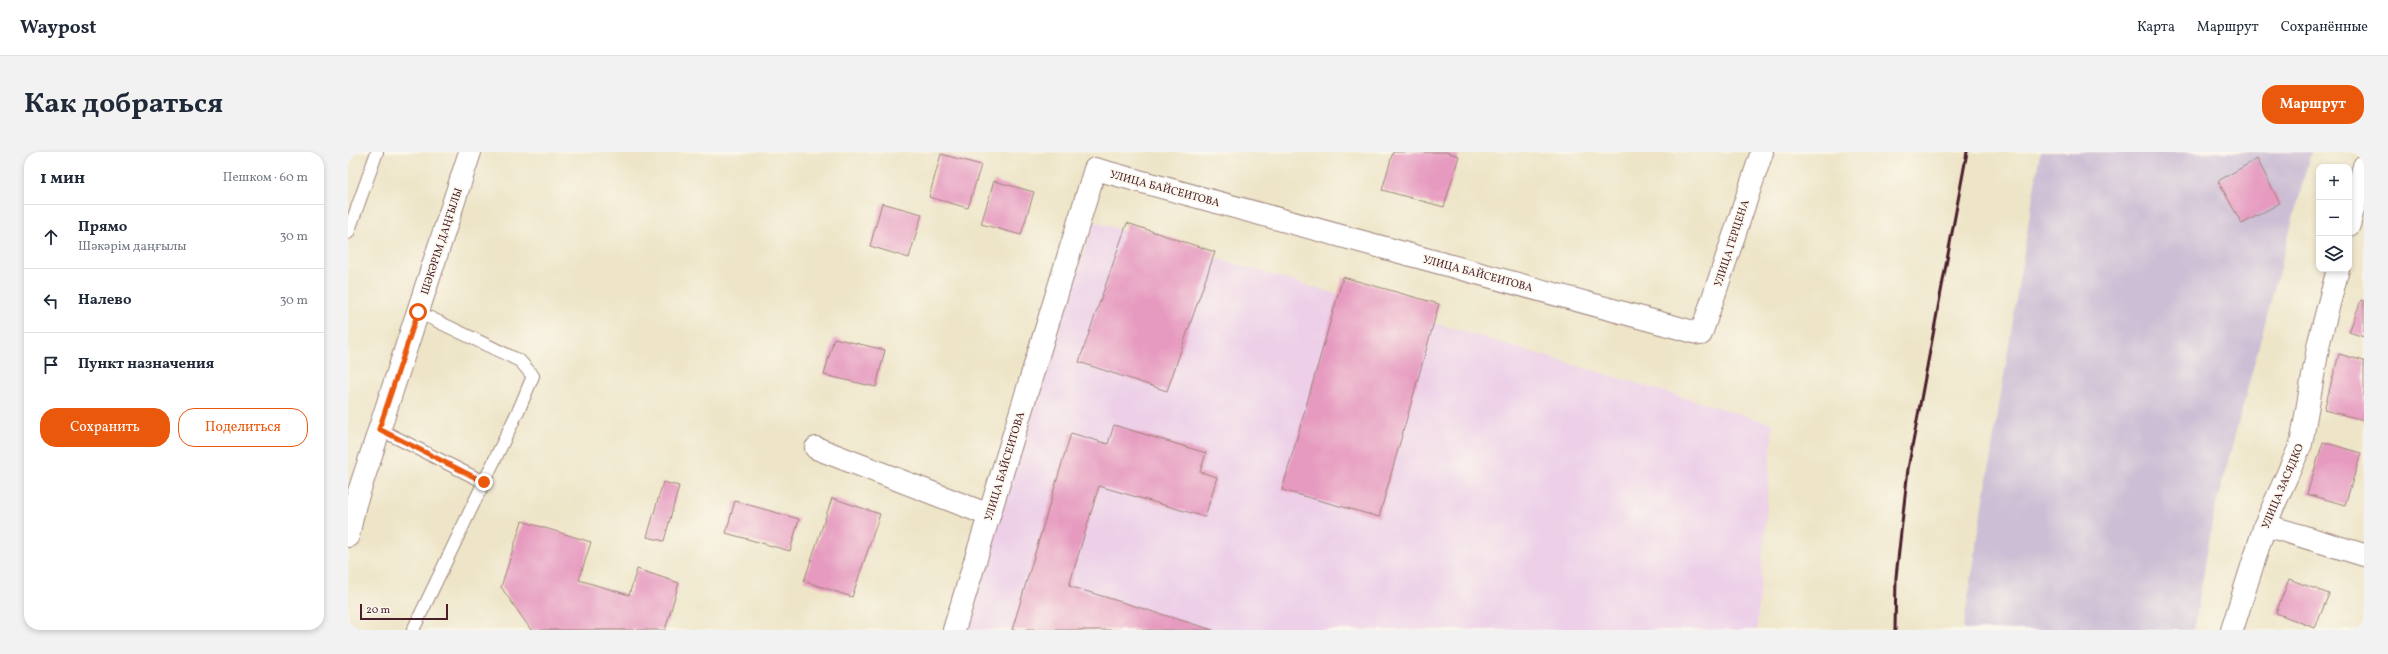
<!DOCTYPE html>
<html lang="ru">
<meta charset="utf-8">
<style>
:root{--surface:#fff;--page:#f2f2f3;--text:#1f2937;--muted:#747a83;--line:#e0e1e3;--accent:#ea580c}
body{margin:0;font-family:Vollkorn,serif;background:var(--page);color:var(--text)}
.controls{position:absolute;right:12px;top:12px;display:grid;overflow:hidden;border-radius:8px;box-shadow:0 2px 6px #0003}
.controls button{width:36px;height:36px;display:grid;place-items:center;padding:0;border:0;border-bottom:1px solid var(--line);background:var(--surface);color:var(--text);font:20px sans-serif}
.scale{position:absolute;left:12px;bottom:10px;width:88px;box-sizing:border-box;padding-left:4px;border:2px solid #4a1f2b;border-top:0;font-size:11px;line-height:14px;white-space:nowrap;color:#4a1f2b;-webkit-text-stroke:3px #fbf7ec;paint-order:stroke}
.stop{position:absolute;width:12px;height:12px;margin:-9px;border:3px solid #ea580c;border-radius:50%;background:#fff}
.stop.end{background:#ea580c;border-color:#fff;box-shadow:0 1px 4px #0008}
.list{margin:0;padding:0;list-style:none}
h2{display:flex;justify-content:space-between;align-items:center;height:52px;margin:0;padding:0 16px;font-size:17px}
h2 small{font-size:13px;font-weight:400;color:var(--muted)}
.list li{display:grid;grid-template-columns:26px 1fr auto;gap:12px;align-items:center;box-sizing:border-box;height:64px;padding:0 16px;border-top:1px solid var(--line)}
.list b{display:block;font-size:15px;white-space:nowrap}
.list p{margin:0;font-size:13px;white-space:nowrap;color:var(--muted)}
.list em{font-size:13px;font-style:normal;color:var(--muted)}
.actions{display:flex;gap:8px;padding:12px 16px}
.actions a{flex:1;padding:9px 0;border:1px solid var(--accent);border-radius:16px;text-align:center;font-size:14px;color:var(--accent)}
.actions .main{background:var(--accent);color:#fff}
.icon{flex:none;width:22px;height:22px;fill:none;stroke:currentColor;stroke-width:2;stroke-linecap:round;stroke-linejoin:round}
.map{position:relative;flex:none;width:2016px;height:478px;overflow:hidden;border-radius:16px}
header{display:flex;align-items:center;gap:24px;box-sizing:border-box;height:56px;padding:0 20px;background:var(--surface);border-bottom:1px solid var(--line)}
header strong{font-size:19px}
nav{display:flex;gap:22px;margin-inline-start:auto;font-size:14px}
.intro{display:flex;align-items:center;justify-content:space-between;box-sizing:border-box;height:96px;padding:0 24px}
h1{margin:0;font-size:28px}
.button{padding:10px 18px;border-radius:16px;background:var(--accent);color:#fff;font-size:14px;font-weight:700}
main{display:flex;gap:24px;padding:0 24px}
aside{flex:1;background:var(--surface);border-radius:16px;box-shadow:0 2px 6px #0003}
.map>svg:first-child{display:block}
</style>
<header>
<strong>Waypost</strong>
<nav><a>Карта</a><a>Маршрут</a><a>Сохранённые</a></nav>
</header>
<div class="intro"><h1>Как добраться</h1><a class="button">Маршрут</a></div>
<main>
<aside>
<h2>1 мин<small>Пешком · 60 m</small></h2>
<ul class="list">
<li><svg class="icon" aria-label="ahead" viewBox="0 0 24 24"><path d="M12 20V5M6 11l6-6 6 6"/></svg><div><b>Прямо</b><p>Шәкәрім даңғылы</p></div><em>30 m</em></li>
<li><svg class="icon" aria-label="left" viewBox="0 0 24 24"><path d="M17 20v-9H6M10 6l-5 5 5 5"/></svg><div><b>Налево</b></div><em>30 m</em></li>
<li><svg class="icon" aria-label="arrive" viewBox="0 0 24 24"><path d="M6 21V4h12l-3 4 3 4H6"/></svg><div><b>Пункт назначения</b></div></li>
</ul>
<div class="actions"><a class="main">Сохранить</a><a>Поделиться</a></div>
</aside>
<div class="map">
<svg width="2016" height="478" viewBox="0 0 2016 478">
<rect width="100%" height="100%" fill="#fbf7ec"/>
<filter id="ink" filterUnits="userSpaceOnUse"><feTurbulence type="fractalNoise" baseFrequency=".025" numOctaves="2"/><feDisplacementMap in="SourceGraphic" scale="8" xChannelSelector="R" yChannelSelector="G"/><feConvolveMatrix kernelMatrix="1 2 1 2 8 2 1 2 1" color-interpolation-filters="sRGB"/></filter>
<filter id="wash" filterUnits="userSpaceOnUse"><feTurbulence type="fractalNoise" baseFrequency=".012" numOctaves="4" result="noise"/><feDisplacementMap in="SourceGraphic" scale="16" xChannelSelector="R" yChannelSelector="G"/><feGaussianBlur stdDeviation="0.9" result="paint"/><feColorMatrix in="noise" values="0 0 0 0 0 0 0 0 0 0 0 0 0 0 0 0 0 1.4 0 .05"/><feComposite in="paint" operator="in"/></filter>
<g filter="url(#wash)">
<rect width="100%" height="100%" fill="#eee5c8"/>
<polygon fill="#edd0e8" points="746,70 1425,272 1409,478 616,478"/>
<polygon fill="#ccbed4" points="1692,0 1963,0 1865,365 1846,478 1615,478"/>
<g id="blocks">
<g fill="#e69abf">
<polygon points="1045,0 1098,0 1111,4 1096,55 1034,38"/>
<polygon points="593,2 633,13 620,56 581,45"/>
<polygon points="1909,7 1932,51 1894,72 1870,29"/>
<polygon points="646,29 686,40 673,83 633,72"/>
<polygon points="534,51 574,62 561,106 522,94"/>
<polygon points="779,71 867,100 819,239 731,210"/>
<polygon points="995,125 1091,152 1031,365 934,338"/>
<polygon points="2013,148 2016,149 2016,185 2001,180"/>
<polygon points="486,186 537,198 528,235 476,223"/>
<polygon points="1991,202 2016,209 2016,268 1976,258"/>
<polygon points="766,273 858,301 852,320 869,325 857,365 751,334 721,434 865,478 664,478 723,281 760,292"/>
<polygon points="1975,290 2013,301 1997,353 1959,342"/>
<polygon points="315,330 331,334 316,389 299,385"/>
<polygon points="484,346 532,362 504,445 456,429"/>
<polygon points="387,349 451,367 442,399 378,381"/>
<polygon points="174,369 243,390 231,428 281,443 289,417 331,431 317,478 183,478 153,435"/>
<polygon points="1941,427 1981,442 1967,476 1928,461"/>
</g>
</g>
</g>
<g filter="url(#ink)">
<use href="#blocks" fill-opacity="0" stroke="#9c827a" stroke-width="1"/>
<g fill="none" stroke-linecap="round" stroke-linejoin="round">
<g stroke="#9c827a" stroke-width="14">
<g id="lane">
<polyline points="0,81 29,0"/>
<polyline points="31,277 136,330"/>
<polyline points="65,478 172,255 185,224 172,209 70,160"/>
</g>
</g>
<g stroke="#9c827a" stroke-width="24">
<g id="street">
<polyline points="2001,73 2016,14"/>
<polyline points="468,296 641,363"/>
<polyline points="1917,373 2016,403"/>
<polyline points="606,478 747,17 1353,182 1414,0"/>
<polyline points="1884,478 1917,373 1953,292 1971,190 1990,117"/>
</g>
</g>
<g stroke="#9c827a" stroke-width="24">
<polyline id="primary" points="0,384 7,352 122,0"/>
</g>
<use href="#lane" stroke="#fff" stroke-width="12"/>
<use href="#street" stroke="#fff" stroke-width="22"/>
<use href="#primary" stroke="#fff" stroke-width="22"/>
<polyline stroke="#4a1f2b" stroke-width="3" points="1547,478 1548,425 1560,317 1619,0"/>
</g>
</g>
<g fill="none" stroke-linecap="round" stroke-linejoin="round" filter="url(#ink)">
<polyline stroke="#ea580c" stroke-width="5" points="70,160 31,277 136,330"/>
</g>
<g text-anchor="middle" stroke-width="3.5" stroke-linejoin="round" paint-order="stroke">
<g font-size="11" fill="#4a1f2b" stroke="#fbf7ec">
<text transform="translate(817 36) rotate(15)" y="4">УЛИЦА БАЙСЕИТОВА</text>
<text transform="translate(93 89) rotate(-72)" y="4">ШӘКӘРІМ ДАҢҒЫЛЫ</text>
<text transform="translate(1383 91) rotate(-72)" y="4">УЛИЦА ГЕРЦЕНА</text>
<text transform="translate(1130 121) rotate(15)" y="4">УЛИЦА БАЙСЕИТОВА</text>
<text transform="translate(656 314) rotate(-73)" y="4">УЛИЦА БАЙСЕИТОВА</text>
<text transform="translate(1934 334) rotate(-67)" y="4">УЛИЦА ЗАСЯДКО</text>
</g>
</g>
</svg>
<div class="controls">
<button>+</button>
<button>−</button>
<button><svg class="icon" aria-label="layers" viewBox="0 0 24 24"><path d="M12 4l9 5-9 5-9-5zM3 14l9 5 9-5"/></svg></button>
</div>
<div class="scale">20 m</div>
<div class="stop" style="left:70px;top:160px"></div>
<div class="stop end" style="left:136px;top:330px"></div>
</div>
</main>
